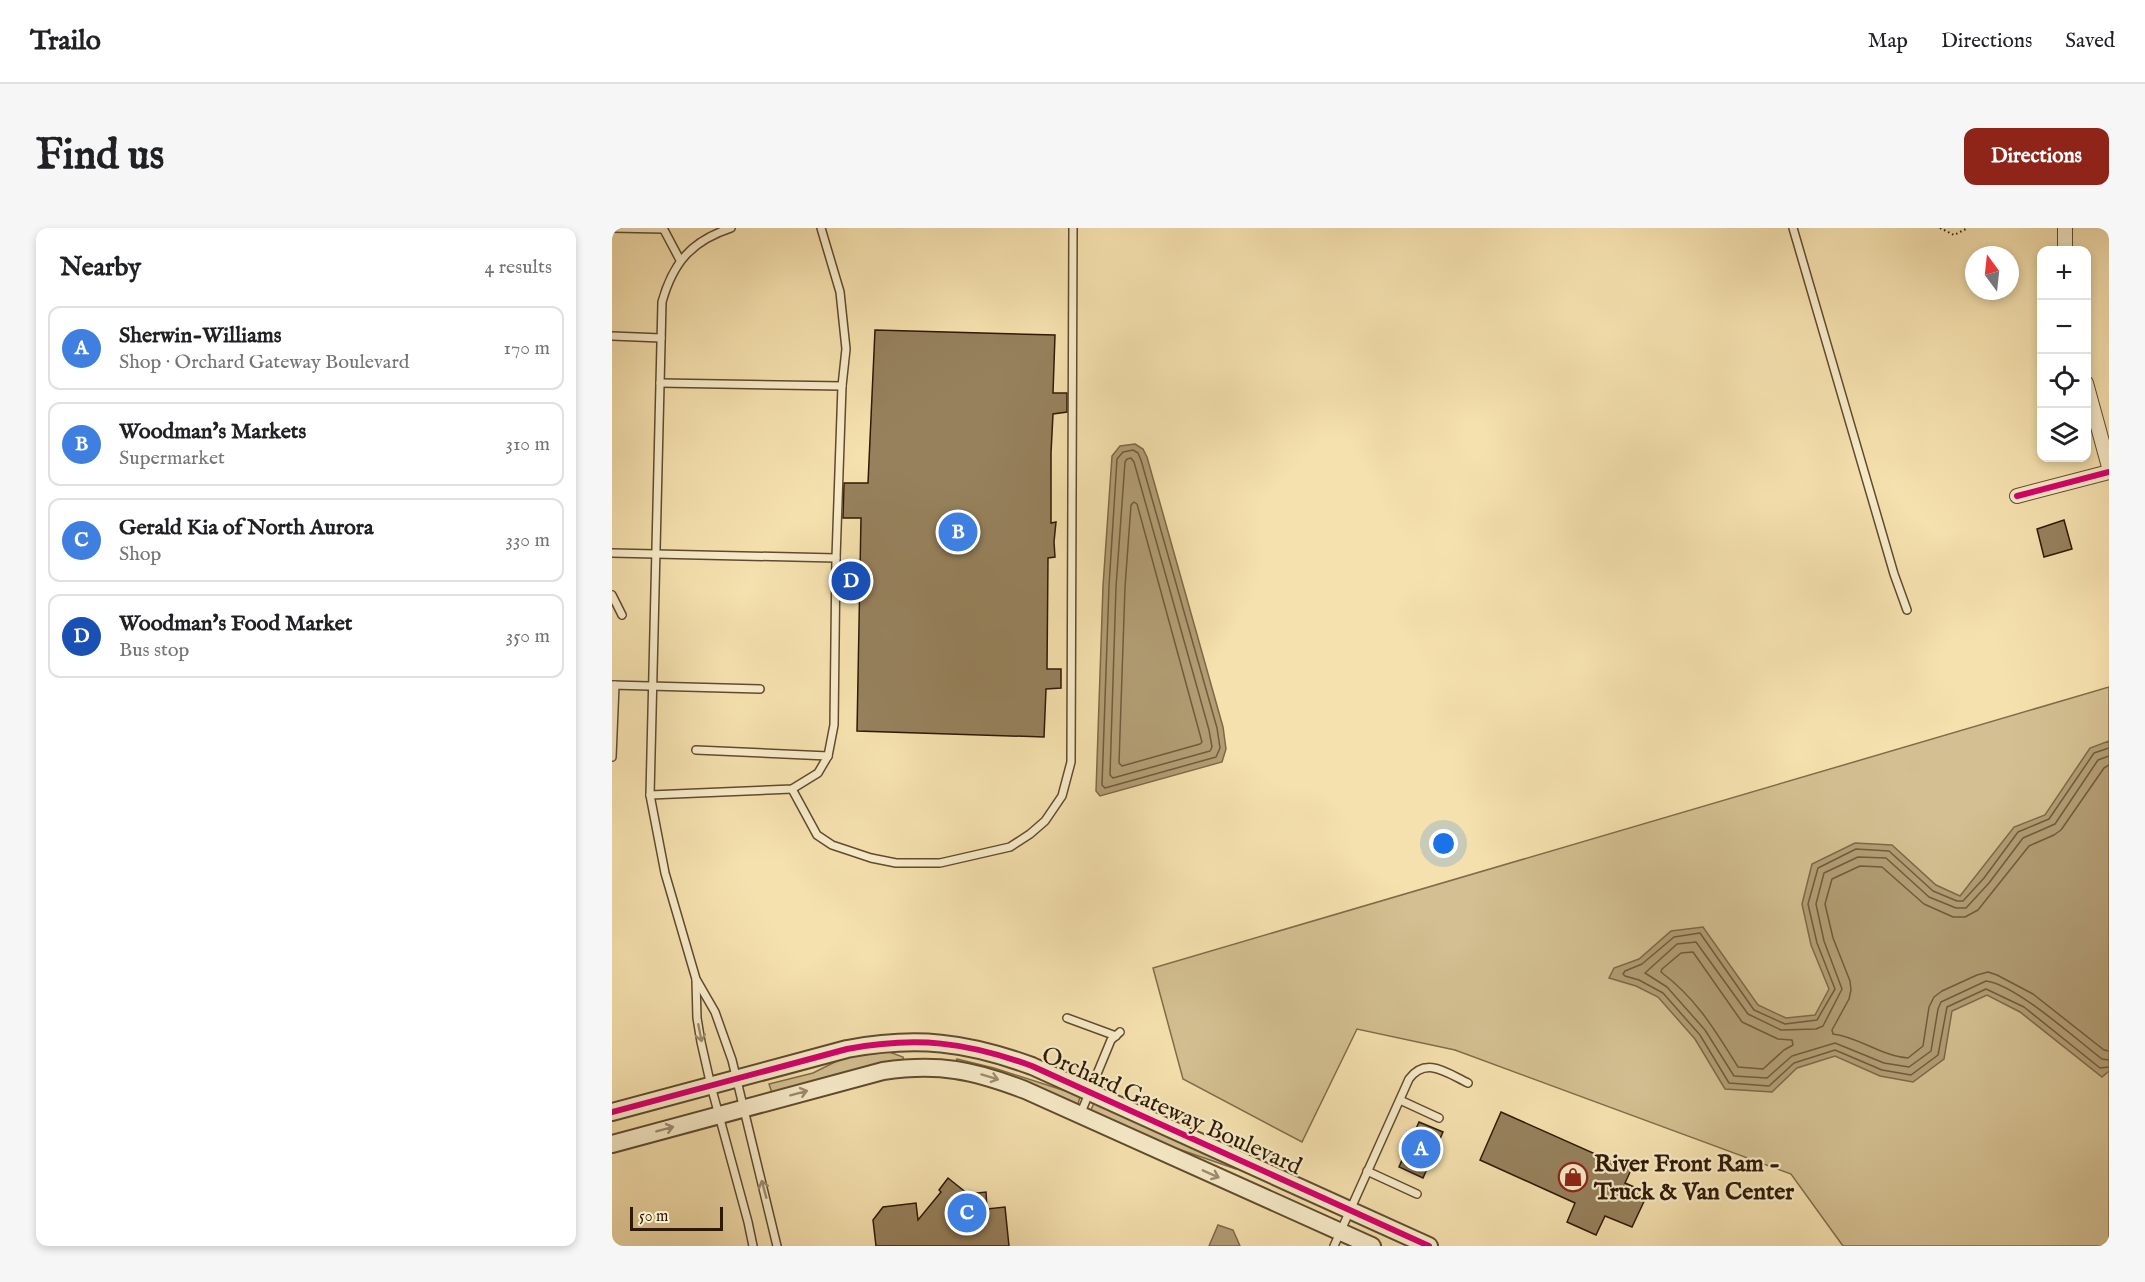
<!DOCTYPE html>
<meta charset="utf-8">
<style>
:root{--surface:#fff;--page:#f6f6f6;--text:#202124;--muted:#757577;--line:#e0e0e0;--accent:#8f2418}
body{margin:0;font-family:"IM FELL English",serif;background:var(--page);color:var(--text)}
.controls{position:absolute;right:18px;top:18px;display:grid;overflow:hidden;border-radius:12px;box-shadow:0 3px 9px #0003}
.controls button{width:54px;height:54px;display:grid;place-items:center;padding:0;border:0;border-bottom:2px solid var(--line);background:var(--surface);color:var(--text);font:30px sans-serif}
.compass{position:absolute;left:1353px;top:18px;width:54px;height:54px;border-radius:50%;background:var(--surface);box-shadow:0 3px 9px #0003;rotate:345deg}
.scale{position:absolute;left:18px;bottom:15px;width:93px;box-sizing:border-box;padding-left:6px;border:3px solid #2f1904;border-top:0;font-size:16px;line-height:21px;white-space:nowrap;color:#2f1904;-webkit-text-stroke:4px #f8ecca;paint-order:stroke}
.you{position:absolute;left:832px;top:616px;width:21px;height:21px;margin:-15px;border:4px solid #fff;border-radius:50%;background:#1a73e8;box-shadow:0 0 0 9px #1a73e833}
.badge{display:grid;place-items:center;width:39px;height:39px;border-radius:50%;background:var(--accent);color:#fff;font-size:20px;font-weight:700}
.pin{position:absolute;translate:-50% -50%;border:3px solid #fff;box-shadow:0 2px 6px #0006}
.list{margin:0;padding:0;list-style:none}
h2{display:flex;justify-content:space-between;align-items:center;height:78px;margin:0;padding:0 24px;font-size:26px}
h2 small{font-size:20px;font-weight:400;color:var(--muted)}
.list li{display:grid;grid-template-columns:39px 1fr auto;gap:18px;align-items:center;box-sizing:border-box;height:84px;margin:0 12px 12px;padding:0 12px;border:2px solid var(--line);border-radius:12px}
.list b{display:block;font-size:22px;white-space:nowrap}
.list p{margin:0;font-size:20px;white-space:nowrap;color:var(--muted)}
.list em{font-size:20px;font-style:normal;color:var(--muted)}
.icon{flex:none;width:33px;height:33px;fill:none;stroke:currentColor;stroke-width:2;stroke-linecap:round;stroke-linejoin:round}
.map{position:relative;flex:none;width:1497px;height:1018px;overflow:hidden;border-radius:12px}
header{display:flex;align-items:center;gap:36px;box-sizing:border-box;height:84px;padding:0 30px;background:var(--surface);border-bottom:2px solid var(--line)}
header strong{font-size:28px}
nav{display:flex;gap:33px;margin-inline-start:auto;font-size:21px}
.intro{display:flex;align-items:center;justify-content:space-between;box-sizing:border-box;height:144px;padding:0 36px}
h1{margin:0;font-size:42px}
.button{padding:15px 27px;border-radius:12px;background:var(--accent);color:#fff;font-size:21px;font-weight:700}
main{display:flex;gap:36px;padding:0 36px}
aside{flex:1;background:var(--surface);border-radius:12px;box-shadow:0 3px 9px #0003}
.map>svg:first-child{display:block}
</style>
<header>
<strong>Trailo</strong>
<nav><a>Map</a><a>Directions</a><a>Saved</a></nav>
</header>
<div class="intro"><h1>Find us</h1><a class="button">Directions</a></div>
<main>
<aside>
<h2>Nearby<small>4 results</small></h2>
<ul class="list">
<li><span class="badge" style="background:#3f7fe0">A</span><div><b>Sherwin-Williams</b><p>Shop · Orchard Gateway Boulevard</p></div><em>170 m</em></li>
<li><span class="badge" style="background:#3f7fe0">B</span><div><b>Woodman's Markets</b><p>Supermarket</p></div><em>310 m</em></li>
<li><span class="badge" style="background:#3f7fe0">C</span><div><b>Gerald Kia of North Aurora</b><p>Shop</p></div><em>330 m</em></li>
<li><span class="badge" style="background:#1a4fb4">D</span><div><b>Woodman's Food Market</b><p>Bus stop</p></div><em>350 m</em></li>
</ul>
</aside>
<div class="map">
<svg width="1497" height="1018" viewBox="0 0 1497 1018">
<rect width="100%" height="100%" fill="#f5e1ae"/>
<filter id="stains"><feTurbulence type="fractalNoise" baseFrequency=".00333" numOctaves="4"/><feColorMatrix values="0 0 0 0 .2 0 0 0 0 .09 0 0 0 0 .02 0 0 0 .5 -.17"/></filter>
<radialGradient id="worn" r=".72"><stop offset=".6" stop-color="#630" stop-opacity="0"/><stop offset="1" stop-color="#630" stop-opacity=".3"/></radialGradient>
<g fill="#d3bf91" stroke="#816c4a" stroke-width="1.5">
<polygon points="1497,459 1497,1018 1231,1018 1179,946 843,822 745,801 690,914 571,851 541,740"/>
<polygon points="272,822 291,829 292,833 160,865 157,856 201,845 235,828"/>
<polygon points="345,831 382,840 466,867 468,869 466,876 374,839 344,834"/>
<polygon points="482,875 625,939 624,941 549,915 478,884"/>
</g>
<g fill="#b29d74" stroke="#7e6847" stroke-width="1.5">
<polygon points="523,216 531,221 535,229 611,499 614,521 610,534 488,568 484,563 491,358 500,228 508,218"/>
<polygon points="1497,513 1497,843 1490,849 1408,784 1375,767 1340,783 1332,831 1301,854 1268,848 1223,828 1185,840 1160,864 1113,861 1083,811 1046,769 1024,758 997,750 1002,740 1027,731 1059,703 1091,699 1146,777 1174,790 1203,787 1217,761 1199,717 1190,676 1200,636 1243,615 1280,617 1324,657 1348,668 1402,599 1433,587 1478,520"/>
<polygon points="606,997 621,1002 628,1018 597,1018"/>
</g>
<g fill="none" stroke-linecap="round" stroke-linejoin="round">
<g stroke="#705b3c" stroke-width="1.5">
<polygon points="521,222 526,225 529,232 605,500 608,520 604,529 493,560 490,557 497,358 505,231 511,224"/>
<polygon points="519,230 522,234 597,502 600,519 598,523 501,550 498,547 504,359 513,234 515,231"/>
<polygon points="522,274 525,276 590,514 588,516 510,538 507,535 513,359 519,277"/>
<polyline points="1497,520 1482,525 1437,591 1406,604 1372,650 1351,673 1345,673 1321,663 1277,623 1244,621 1206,640 1196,676 1205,715 1223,761 1205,792 1173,796 1142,782 1088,705 1062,709 1030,736 1013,743 1011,746 1013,748 1027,752 1051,765 1088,807 1117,855 1157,858 1182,835 1223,822 1270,842 1299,847 1326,827 1335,779 1374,761 1412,779 1488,840 1497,839"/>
<path d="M1497,528L1486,532L1443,596L1411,610L1377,655L1354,680H1344L1317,669L1274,630L1246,629L1212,645L1204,676L1212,713L1230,761L1211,798L1204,801L1169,802L1136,786L1084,714L1065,716L1033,745L1055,759L1093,802L1122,848L1155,850L1180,828L1223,815L1272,835L1297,839L1319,823L1326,781L1329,774L1374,753C1403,756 1465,812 1490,831L1497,832"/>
<path d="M1497,537L1492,540L1449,602L1442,607L1417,618L1366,682L1353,689H1341L1312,676L1270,639L1248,638L1220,651L1213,676L1221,710L1238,753L1239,762L1237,771L1220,802L1221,806C1247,809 1269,828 1296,830L1311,818L1317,779L1322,769L1330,763L1365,747L1376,744L1385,747L1421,766L1492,822L1497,823"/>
<path d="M1081,724L1130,794L1166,811L1180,812L1181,817L1172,822L1151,841L1126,839C1103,802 1084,770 1049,744L1050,741L1069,725Z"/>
</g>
</g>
<g fill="#96815c" stroke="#2f1904" stroke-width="1.5">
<polygon points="263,102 443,107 441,165 455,165 455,184 441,186 439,225 439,295 444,294 442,314 443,329 436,330 435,441 449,441 449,460 434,461 432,509 245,503 249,290 231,290 232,255 256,255"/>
<polygon points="1452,292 1460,321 1432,329 1425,301"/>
<polygon points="889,884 1019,942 1013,955 1036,965 1020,999 993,988 984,1007 955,994 963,975 868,932"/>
<polygon points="807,894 831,904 811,950 787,939"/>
<polygon points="336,950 356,966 374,964 375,981 393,979 397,1018 264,1018 261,992 271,979 304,975 306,992 329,964 327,962"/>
</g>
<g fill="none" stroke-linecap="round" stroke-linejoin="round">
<g stroke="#604b2e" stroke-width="10">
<g id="service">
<polyline points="0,0 51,1"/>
<polyline points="51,0 68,32"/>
<path d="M119,0C79,13 61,35 50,74L38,567L53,645L84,751L103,784L120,832L165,1018"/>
<polyline points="1181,0 1282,346 1295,382"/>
<polyline points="0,108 49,110"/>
<polyline points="48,155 230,158"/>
<polyline points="0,325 224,330"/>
<polyline points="0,367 10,387"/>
<polyline points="0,457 148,461"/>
<polyline points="84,522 216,528"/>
<polyline points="0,529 3,457"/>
<polyline points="180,561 205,607 220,617 259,630 284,635 328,635 398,619 418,606 433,593 450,568 459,534 461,0"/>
<polyline points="38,567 180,561 206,545 216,528 222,497 224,330 230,158 234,121 228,64 209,0"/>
<polyline points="84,752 85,790 89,814 99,858 136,994 141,1018"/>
<polyline points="455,790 504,808"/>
<polyline points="788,872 827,890"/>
<polyline points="468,887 499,812 508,804"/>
<polyline points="755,943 805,966"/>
<path d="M722,1018L797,851C814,828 835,845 856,855"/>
</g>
</g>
<g stroke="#604b2e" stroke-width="16">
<g id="minor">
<polyline points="1453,22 1453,0"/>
<polyline points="1474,155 1497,239"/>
<polyline points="1405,268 1497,244"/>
</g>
</g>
<g stroke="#604b2e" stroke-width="20">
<g id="tertiary">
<path d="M0,884L235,821C305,808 354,814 420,838L817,1018"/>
<path d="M0,916L271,843C327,835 361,842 413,862L760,1018"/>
</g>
</g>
<polyline stroke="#2f1904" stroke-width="2" stroke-dasharray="1.5 3" stroke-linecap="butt" points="1328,0 1342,7 1356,0"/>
<use href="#service" stroke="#f8ecca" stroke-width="7"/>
<use href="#minor" stroke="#f8ecca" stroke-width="14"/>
<use href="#tertiary" stroke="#f8ecca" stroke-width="16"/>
<g stroke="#f8ecca" stroke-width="10">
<g id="cycleway">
<polyline points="1405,268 1497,244"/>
<path d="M0,884L235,821C305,808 354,814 420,838L817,1018"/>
</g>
</g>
<use href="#cycleway" stroke="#d6006c" stroke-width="6"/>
</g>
<defs><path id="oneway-shaft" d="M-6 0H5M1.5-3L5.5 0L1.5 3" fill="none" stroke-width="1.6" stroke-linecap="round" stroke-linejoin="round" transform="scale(1.5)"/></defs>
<g stroke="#9e8d71">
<use href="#oneway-shaft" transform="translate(88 805) rotate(79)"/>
<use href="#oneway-shaft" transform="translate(378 849) rotate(17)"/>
<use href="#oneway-shaft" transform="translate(187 865) rotate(-15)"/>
<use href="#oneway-shaft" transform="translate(53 901) rotate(-15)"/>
<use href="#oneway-shaft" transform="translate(599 946) rotate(24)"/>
<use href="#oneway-shaft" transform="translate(152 961) rotate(-105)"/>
</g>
<defs>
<g id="shop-ring" transform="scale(1.5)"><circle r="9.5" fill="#f8ecca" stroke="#8f2418" stroke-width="1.5"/><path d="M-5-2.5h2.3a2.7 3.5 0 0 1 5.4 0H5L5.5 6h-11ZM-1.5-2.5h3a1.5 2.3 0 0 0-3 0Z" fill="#8f2418"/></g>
</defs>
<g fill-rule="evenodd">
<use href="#shop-ring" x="961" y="949"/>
</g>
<g text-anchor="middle" stroke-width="4.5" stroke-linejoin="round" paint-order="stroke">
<g font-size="24" fill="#2f1904" stroke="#f8ecca">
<text transform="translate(560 882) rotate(24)" y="8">Orchard Gateway Boulevard</text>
</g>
<g font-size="24" font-weight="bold" fill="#2f1904" stroke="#f8ecca" text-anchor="start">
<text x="982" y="943">River Front Ram -<tspan x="982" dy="28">Truck &amp; Van Center</tspan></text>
</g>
</g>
<rect width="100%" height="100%" filter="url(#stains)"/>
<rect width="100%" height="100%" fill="url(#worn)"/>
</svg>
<div class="controls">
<button>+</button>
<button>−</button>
<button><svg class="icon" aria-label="locate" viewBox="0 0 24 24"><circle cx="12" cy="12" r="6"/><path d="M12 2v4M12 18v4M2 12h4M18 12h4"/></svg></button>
<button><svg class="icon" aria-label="layers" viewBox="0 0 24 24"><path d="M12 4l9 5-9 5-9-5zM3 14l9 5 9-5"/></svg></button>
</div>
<svg class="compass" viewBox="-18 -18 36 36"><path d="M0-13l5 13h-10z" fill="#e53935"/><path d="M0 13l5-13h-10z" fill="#757577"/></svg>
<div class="scale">50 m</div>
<div class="you"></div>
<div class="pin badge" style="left:809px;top:921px;background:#3f7fe0">A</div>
<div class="pin badge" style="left:346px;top:304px;background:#3f7fe0">B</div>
<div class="pin badge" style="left:355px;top:985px;background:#3f7fe0">C</div>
<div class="pin badge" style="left:239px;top:353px;background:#1a4fb4">D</div>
</div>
</main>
